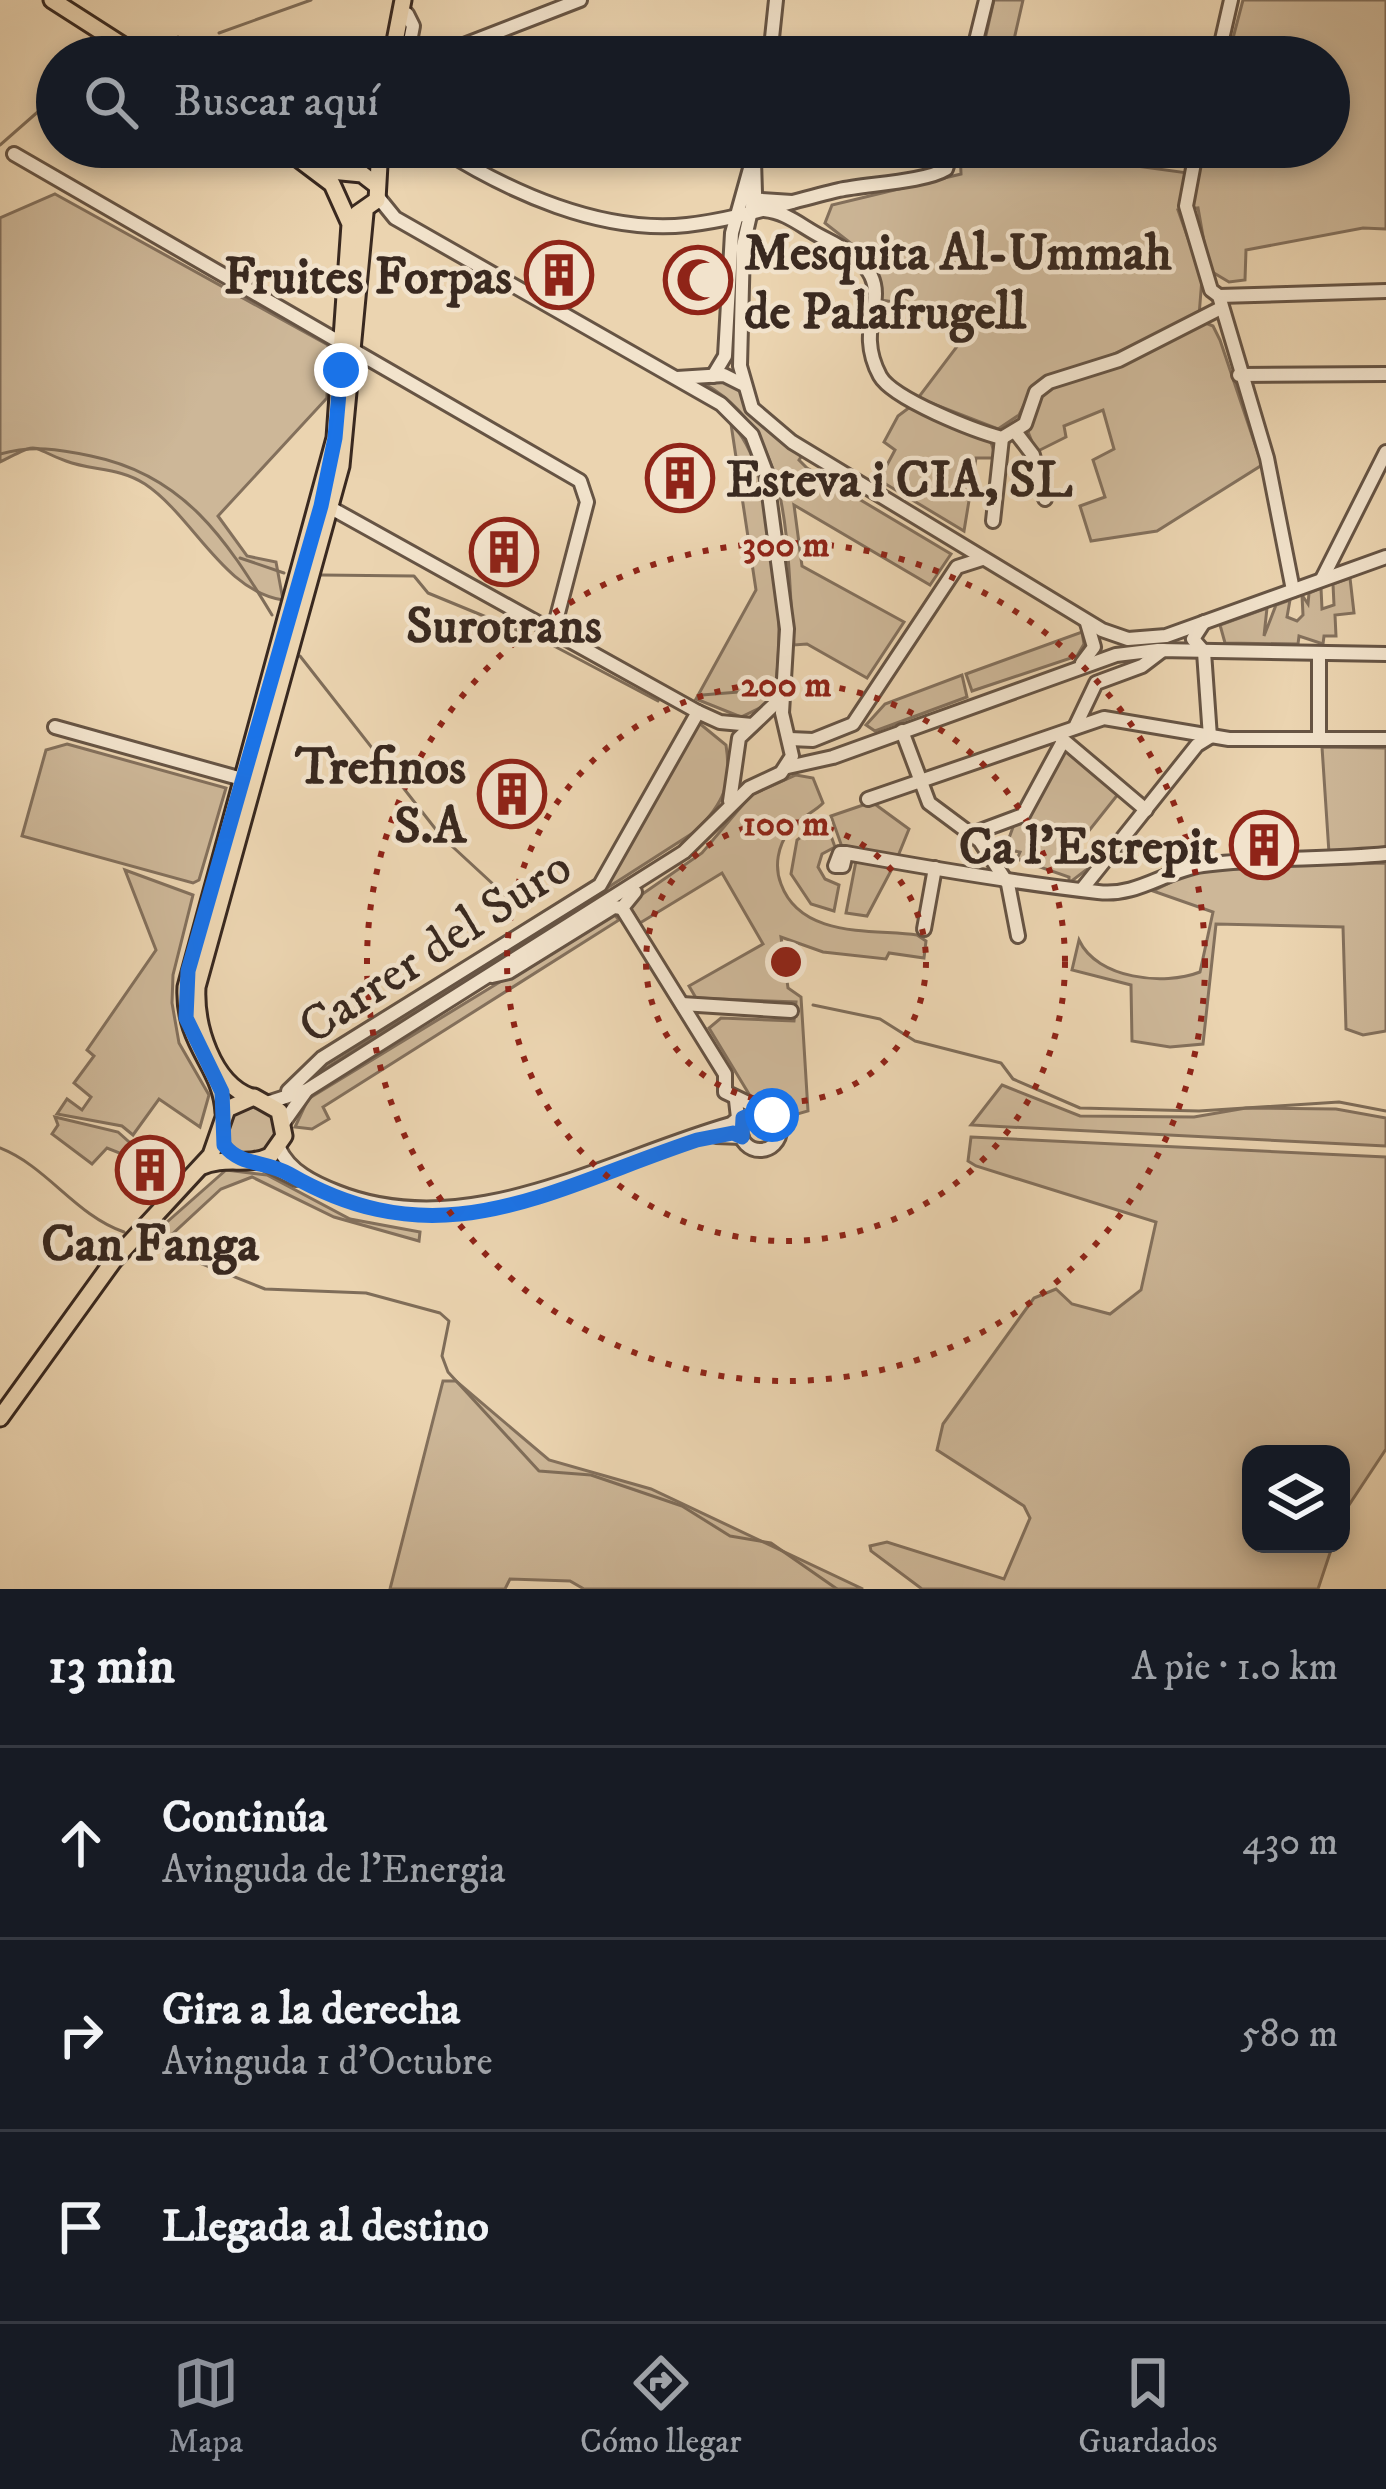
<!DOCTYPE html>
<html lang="es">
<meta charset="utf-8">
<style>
:root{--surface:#171b24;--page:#242831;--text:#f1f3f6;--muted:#9ea1a6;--line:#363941;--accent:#8c9099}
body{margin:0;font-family:"IM FELL DW Pica",serif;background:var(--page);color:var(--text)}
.controls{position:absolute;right:36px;bottom:36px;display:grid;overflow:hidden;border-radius:24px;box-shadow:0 6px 18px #0003}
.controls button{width:108px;height:108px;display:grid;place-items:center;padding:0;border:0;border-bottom:3px solid var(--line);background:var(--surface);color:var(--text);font:60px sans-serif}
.stop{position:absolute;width:36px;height:36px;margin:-27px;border:9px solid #1a73e8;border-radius:50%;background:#fff}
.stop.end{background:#1a73e8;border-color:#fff;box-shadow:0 3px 12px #0008}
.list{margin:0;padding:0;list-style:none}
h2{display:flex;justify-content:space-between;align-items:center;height:156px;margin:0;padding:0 48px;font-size:51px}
h2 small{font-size:39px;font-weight:400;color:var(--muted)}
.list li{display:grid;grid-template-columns:78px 1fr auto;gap:36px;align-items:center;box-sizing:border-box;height:192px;padding:0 48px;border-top:3px solid var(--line)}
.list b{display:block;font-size:45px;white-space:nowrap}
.list p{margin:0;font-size:39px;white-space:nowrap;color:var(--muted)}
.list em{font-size:39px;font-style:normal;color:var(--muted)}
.icon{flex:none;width:66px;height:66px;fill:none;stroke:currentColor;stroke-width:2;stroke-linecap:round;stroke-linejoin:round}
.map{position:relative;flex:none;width:1386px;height:1589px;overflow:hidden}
.search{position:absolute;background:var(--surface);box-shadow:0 6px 18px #0003;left:36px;right:36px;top:36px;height:132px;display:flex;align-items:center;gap:30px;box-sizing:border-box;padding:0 42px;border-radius:66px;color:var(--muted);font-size:45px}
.sheet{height:732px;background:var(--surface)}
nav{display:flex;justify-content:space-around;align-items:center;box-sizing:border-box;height:168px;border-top:3px solid var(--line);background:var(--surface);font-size:33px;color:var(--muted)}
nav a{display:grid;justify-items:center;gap:6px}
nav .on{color:var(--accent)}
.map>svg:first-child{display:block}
</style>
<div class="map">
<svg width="1386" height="1589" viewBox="0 0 1386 1589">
<rect width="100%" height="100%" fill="#ebd4b0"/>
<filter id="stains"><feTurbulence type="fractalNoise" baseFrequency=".00167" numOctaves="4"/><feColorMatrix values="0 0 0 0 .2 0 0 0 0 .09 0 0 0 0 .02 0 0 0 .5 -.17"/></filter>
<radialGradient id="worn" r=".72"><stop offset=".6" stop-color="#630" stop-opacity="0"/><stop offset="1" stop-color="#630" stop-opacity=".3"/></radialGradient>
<g fill="#cdb798" stroke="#83705c" stroke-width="3">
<polygon points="994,0 1023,0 1010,57 981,57"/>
<path d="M1243,0H1386V229L1363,228L1246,250L1245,280L1229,282L1209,270L1198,208L1178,210L1202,278L1199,316L1031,391L1019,415L998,429L918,398L965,336L937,309L881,300C881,258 854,247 825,223L832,205L961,174L960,147H989L987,162L1085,159L1188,173L1190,200L1204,147H1329V57H1228Z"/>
<path d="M55,194L328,345L327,398L218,516L247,556L276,562L283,600C223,591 193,516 145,484C119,467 92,471 66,461C27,447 43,440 0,462V218Z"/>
<polygon points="1203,322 1213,326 1220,340 1262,465 1157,531 1091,541 1080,506 1105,497 1093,460 1114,449 1103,410 1064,426 1066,437 1036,452 1025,424 1036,392"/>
<path d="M719,377L740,387L761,424L803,454L799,460L807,468L951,554L930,585L794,505L802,566L904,622L867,678L807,644L794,645C785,552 797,436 705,384Z"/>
<polygon points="910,407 990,439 996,458 976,458 964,531 879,480 895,450 884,442 898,416"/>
<path d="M731,424C777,464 788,645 772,702L741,717L696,699L756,590Z"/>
<polygon points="1350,578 1354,613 1335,615 1336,636 1324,636 1323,644 1299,636 1298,644 1225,643 1220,625 1267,608 1264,636 1276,605 1290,600 1287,617 1297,621 1303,615 1302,595 1308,604 1309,593 1321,588 1322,609 1334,605 1333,584"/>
<polygon points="1082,632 1084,644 1077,656 972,691 966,674"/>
<polygon points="962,675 967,697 875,731 866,725 885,704"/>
<path d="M699,723L726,745C732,784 724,803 696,831L306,1081L321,1062L605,886Z"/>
<polygon points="67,744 226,788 199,880 193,883 22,836 46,750"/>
<polygon points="1322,747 1386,748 1386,849 1329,853"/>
<polygon points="1065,749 1119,793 1072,852 1090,867 1069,883 1069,877 1017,859 1020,852 1005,849 1016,819 1024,822"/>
<path d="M796,775L813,778L823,803C815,812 798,818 789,831C778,846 774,866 781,884C801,939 874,929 917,935L926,941L924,958L889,953L886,959L823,952L781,937L788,988L801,997L808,1111L794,1115L752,1099L709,1028L721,1018L794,1021L796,1002L696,998L689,986L763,944L722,873L640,923L628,904L702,853L751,795Z"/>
<polygon points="872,802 909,829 898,856 842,847 831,816"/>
<polygon points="825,819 835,847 822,854 818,867 825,879 839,885 834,911 811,904 791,874 797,840"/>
<polygon points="856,861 893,867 867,916 846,913"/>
<path d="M1386,863V1031L1363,1035L1346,1029L1343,927L1216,924L1203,1044L1170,1047L1132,1041L1131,985L1072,970L1079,940C1097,979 1164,986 1200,972L1213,912L1153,891L1200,868Z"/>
<polygon points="125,870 193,895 173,975 172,1003 179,1043 209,1095 200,1127 159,1099 133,1135 122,1126 57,1114 67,1099 82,1110 91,1097 74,1083 94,1056 87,1050 156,950"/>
<polygon points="613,913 619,920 323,1107 329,1119 312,1129 295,1127 308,1099"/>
<polygon points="1002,1085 1080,1116 1194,1117 1246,1108 1336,1109 1386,1118 1386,1146 971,1125"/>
<circle cx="252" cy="1129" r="26"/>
<polygon points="55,1117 118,1132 138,1150 132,1158 107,1148 92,1164 52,1134 58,1125"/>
<polygon points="971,1137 1386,1157 1386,1449 1341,1517 1341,1454 1251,1454 1251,1544 1333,1544 1318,1589 922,1589 871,1551 870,1546 887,1542 1004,1579 1030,1518 1024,1506 937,1450 943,1424 1034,1298 1056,1289 1072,1304 1110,1314 1141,1290 1156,1222 976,1166 968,1161"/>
<polygon points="226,1170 267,1175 350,1219 420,1232 419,1241 334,1217 252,1177 221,1189 169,1237 158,1230"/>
<polygon points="443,1381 456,1381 549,1460 651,1489 863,1589 584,1589 570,1581 510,1579 505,1589 390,1589"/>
</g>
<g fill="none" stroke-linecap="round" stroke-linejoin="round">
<g stroke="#7f6d59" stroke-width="3">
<polyline points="219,33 311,0"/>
<polyline points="154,51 178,37"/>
<polyline points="0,145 57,95"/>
<path d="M0,454C33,445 58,449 91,456C184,475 226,539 272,615"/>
<polyline points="240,558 284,573"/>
<polyline points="321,575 414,576 428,593 496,621"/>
<polyline points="505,625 545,642"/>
<polyline points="554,646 658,701"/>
<polyline points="300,656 441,836 521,910"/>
<polyline points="702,695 751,691 766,684"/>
<polyline points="813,1005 880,1019 915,1041 1001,1063 1013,1079 1080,1108 1199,1111 1339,1102 1386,1111"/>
<path d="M0,1148C48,1167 75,1215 124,1232"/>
<polyline points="147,1242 265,1289 366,1293 440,1313 449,1321 442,1356 448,1372 539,1471 591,1475 682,1506 730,1536 771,1543 837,1589"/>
</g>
<g stroke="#665444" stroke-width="18">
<g id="minor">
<polyline points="407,57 413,26 407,14"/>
<polyline points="433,57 580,0"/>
<polyline points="770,57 776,0"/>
<polyline points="972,57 986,0"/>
<polyline points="1218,57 1231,0"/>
<path d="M438,147C509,192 601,234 687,225C739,219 788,202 839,190C866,184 925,182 946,169L953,147"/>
<polyline points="1197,147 1186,206 1211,290 1219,296 1267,458 1293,590"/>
<polyline points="14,154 580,481 587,502 557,617 560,630 574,642"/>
<polyline points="754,160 755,193 743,246 740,366 752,408 792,442 1102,630 1128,639 1166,636 1386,557"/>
<polyline points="748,199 792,202"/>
<path d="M764,210C787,212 802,227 822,237C920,285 845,311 880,376C893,399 975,431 1002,438L1025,424L1036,392L1049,382L1119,360L1219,309"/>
<polyline points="1219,296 1386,291"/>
<polyline points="1239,375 1386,374"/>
<polyline points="713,376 725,356 732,233 756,147"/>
<polyline points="677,378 724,375 742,384"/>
<polyline points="1017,434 1033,455 1045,499"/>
<polyline points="331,508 698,712 720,722 752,725"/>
<polyline points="993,521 1002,438"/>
<polyline points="1322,579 1386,452"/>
<polyline points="1082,663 1094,647 1087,623"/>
<polyline points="1076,725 1096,683 1142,666 1163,650"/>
<polyline points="55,727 242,779"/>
<polyline points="902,731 929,803 980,841 1008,884 1018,936"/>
<polyline points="1061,738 1146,810"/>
<polyline points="790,739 813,740 853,724 957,567 982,559"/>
<polyline points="1319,739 1319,653"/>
<polyline points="788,767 833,757 1116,655 1158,650 1386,654"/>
<polyline points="868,799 1104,718 1229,739 1386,739"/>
<polyline points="730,801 739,738 780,699"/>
<polyline points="972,834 1023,815 1062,743"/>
<path d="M846,853L843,866H835L840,853H846C929,868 1016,883 1098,892C1137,897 1166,870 1203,865C1263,857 1325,860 1386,854"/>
<polyline points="1083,888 1197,745 1210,737 1204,652 1193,639 1204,622"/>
<polyline points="622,908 725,1074 725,1092 765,1111"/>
<polyline points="924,929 935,868"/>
<polyline points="492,976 509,972 614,907 622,908 635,892"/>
<polyline points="682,1004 791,1011"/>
<polyline points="288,1091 322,1058 600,885 698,712"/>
<polyline points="270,1102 307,1090 684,852 749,788 781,773 792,756 782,713 787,629 766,472 752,435 721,404 395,218 378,197"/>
<circle cx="760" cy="1130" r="20"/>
<polyline points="284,1122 306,1091"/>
<polyline points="716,1136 742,1137"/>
<path d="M279,1148C289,1171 314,1183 337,1192C467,1244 605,1160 731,1124L738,1118L736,1100"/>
<polyline points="260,1161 296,1179"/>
</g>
</g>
<g stroke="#392920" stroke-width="21">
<g id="major">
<polyline points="52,0 141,57"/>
<polyline points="392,57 403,0"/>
<polyline points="321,170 362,174 375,184"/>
<polyline points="357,214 377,200 380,147"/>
<path d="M251,1097C212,1083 195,1025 197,987L341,466L365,213"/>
<path d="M224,1113C222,1066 183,1045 186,987L335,438L350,224L332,184L283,147"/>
<path d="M0,1418L114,1260L211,1155L227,1109L254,1097L279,1111L284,1136L270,1156C247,1167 225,1155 200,1167"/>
</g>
</g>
<use href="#minor" stroke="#f2e3cc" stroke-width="12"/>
<use href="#major" stroke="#ebd4b0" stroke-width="15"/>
</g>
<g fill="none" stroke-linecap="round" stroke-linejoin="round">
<path stroke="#1a73e8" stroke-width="15" d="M341,370L335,438L321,506L188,971L186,1018L222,1092L224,1145C240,1166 267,1161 289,1174C441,1262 547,1190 697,1140L733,1133L742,1137L743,1118L758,1111L772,1115"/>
</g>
<g fill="none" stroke="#8f2418" stroke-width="6" stroke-dasharray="6 12">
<circle cx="786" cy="962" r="140"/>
<circle cx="786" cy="962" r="279"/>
<circle cx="786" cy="962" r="419"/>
</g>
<defs>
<g id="building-ring" transform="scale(3.45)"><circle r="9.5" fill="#f2e3cc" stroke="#8f2418" stroke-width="1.5"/><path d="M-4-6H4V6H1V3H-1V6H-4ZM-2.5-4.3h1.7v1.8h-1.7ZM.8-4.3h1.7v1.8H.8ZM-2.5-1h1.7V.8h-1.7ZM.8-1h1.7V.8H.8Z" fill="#8f2418"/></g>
<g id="mosque-ring" transform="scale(3.45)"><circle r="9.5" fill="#f2e3cc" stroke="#8f2418" stroke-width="1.5"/><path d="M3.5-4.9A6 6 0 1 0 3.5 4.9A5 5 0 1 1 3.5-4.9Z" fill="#8f2418"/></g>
</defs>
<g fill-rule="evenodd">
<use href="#building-ring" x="559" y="275"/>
<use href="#mosque-ring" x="698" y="280"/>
<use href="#building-ring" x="680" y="478"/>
<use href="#building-ring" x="504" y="552"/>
<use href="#building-ring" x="512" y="794"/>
<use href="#building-ring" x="1264" y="845"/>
<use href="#building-ring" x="150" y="1170"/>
</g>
<g text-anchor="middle" stroke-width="9" stroke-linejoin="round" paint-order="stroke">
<g font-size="51" font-weight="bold" fill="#392920" stroke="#f2e3cc" text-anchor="end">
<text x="744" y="269" text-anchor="start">Mesquita Al-Ummah<tspan x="744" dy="59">de Palafrugell</tspan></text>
<text x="512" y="293">Fruites Forpas</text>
<text x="726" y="496" text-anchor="start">Esteva i CIA, SL</text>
<text x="504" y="642" text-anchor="middle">Surotrans</text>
<text x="466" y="783">Trefinos<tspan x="466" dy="59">S.A</tspan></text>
<text x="1218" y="863">Ca l'Estrepit</text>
<text x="150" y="1260" text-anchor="middle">Can Fanga</text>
</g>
<g font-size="51" fill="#392920" stroke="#f2e3cc">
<text transform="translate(434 945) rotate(-33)" y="18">Carrer del Suro</text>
</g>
</g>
<circle cx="786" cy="962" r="18" fill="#8f2418" stroke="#f2e3cc" stroke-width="6"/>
<g font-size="36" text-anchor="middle" font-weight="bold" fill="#8f2418" stroke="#f2e3cc" stroke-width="9" stroke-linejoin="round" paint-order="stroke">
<text x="786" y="556">300 m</text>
<text x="786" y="696">200 m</text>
<text x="786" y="835">100 m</text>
</g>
<rect width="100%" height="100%" filter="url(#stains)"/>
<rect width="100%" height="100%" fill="url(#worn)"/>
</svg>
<div class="controls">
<button><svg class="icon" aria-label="layers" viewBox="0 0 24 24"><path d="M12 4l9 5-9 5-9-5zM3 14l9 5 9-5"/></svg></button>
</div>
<div class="stop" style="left:772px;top:1115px"></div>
<div class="stop end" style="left:341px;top:370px"></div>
<div class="search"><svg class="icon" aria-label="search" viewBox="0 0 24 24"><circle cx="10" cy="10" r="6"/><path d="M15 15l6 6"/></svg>Buscar aquí</div>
</div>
<section class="sheet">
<h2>13 min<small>A pie · 1.0 km</small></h2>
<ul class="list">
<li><svg class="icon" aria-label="ahead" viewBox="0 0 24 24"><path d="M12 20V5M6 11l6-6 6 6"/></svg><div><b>Continúa</b><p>Avinguda de l'Energia</p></div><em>430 m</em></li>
<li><svg class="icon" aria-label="right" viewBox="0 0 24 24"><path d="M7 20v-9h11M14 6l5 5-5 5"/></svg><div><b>Gira a la derecha</b><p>Avinguda 1 d'Octubre</p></div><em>580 m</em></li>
<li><svg class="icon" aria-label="arrive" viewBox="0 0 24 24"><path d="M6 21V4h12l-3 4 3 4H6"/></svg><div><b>Llegada al destino</b></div></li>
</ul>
</section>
<nav>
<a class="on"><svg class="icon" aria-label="map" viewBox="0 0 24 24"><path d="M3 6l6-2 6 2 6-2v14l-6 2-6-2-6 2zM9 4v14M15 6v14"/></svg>Mapa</a>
<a><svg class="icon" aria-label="directions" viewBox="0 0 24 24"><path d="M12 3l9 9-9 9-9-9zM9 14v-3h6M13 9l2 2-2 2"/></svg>Cómo llegar</a>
<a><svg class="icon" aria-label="saved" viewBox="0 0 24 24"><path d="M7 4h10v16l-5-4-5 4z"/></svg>Guardados</a>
</nav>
